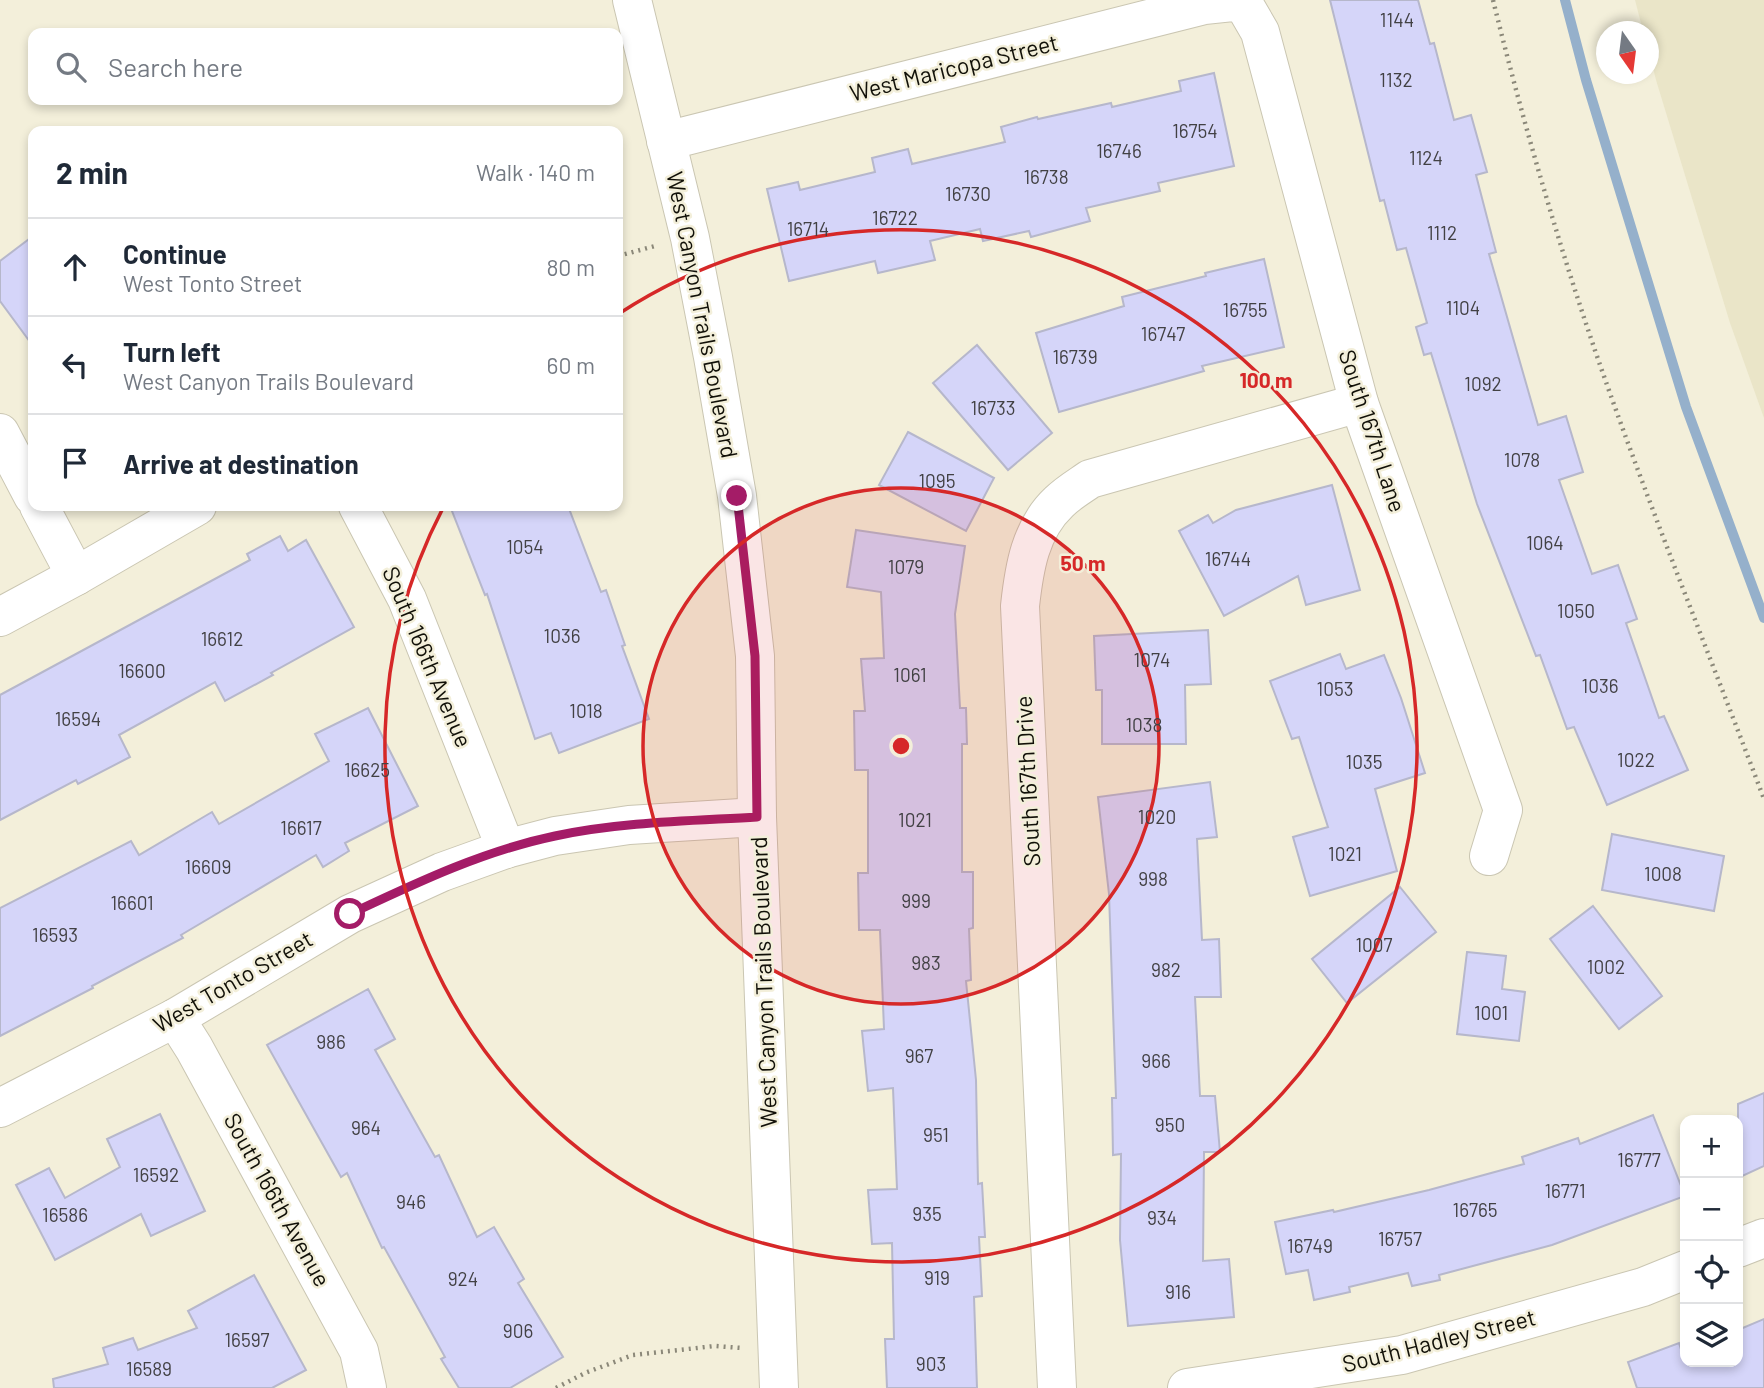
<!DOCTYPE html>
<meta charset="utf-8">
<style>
:root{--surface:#fff;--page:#f6f6f7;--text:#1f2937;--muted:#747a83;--line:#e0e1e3}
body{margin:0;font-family:Barlow,sans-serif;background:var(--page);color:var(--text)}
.controls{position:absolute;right:21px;bottom:21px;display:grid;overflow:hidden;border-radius:14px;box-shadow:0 4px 10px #0003}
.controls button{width:63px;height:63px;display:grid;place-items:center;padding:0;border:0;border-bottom:2px solid var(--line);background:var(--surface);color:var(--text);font:35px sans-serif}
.compass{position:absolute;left:1596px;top:21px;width:63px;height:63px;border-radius:50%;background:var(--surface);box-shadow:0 4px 10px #0003;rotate:166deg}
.stop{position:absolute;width:21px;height:21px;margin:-16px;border:5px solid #a41c67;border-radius:50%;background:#fff}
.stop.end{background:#a41c67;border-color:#fff;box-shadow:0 2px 7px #0008}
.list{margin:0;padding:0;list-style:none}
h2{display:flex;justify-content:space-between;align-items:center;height:91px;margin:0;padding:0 28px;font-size:30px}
h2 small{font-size:23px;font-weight:400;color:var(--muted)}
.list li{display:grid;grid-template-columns:46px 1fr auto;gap:21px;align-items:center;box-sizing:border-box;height:98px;padding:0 28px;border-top:2px solid var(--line)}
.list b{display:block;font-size:26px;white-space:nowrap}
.list p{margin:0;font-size:23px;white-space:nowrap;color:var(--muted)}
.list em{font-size:23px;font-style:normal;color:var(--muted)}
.icon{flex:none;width:38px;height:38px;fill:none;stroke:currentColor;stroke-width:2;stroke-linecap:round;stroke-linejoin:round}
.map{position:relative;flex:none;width:1764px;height:1388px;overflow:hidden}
.search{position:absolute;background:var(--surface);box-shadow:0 4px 10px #0003;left:28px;top:28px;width:595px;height:77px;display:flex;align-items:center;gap:18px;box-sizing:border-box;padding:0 24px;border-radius:14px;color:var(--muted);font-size:26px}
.panel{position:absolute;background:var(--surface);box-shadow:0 4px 10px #0003;left:28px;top:126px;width:595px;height:385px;border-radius:14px}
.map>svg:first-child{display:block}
</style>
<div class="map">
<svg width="1764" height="1388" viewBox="0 0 1764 1388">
<rect width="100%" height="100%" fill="#f3efda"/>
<polygon fill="#eae5c8" points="1635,0 1764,0 1764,418 1730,323 1656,80 1649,52 1648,32 1643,31"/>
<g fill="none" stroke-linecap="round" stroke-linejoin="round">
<polyline stroke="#95b0cb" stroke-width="10" points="1565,0 1586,80 1686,407 1764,618"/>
</g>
<g fill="#d5d5f9" stroke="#b6b7cb" stroke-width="2">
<polygon points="1330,0 1418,0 1430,44 1434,43 1454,120 1471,115 1487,172 1476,175 1496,252 1489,254 1538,425 1566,416 1583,472 1559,480 1592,574 1618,565 1637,619 1626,623 1659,718 1664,716 1688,770 1607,805 1574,727 1567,729 1540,655 1536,656 1477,504 1431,353 1424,355 1416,327 1427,323 1406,248 1397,250 1384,200 1380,201"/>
<polygon points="1214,73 1234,166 1158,183 1160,191 1086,208 1090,221 1031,237 1029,231 983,241 980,229 930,241 935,260 878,273 875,261 789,281 767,189 798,182 800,190 875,172 872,158 908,149 912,164 1005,142 1001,127 1037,117 1038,119 1111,103 1112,107 1181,91 1179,81"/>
<polygon points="33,236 33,346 0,301 0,261"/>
<polygon points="1264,259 1284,347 1202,366 1204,371 1059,412 1036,333 1124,306 1122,297 1206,276 1205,273"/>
<polygon points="977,345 1052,433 1008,470 933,383"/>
<polygon points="908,432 994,478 966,531 879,485"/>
<polygon points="1332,485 1360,590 1306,605 1298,576 1224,616 1179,531 1208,515 1213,523 1236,510"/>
<polygon points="450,506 568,506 601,592 606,590 625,645 622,646 649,719 559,753 551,733 535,739 487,594 485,595"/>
<polygon points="856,530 965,546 955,614 960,708 966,708 967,744 962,744 962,872 973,872 973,928 969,929 971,980 966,981 976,1080 978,1184 982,1183 985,1237 979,1237 982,1296 974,1297 977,1388 887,1388 885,1339 894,1339 892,1243 872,1244 868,1190 897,1189 893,1088 868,1091 862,1031 884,1029 880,930 859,930 858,873 868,873 868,770 855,770 854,711 865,711 861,659 884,658 881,592 847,587"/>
<polygon points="280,536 288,551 306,540 354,627 271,673 273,675 225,701 215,682 119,735 130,757 78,784 76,780 0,820 0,695 250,560 247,554"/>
<polygon points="1208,630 1211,684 1185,685 1186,744 1102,744 1102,690 1096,690 1094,636"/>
<polygon points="1340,654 1346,669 1384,655 1401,698 1425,773 1375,789 1397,871 1310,896 1293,837 1328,827 1299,737 1292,739 1270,681"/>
<polygon points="368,708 418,806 345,843 349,851 323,867 316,855 181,935 183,938 92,986 93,988 0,1036 0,908 131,841 139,855 212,812 219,824 329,761 315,734"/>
<polygon points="1210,782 1217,837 1197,839 1202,940 1219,939 1221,997 1195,997 1200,1096 1215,1096 1220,1152 1204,1152 1203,1261 1229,1259 1234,1317 1128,1326 1120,1240 1121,1154 1113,1155 1112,1098 1116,1098 1109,894 1098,797"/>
<polygon points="1612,834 1724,856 1714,911 1602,890"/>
<polygon points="1400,887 1436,932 1347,1003 1312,959"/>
<polygon points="1593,906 1662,996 1619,1029 1550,939"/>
<polygon points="1467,952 1506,956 1502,989 1525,992 1519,1041 1457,1034"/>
<polygon points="368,989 395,1039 375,1050 435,1157 439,1155 477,1237 494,1227 524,1279 518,1283 563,1357 510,1388 459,1388 441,1359 445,1357 384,1247 382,1248 347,1173 341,1177 267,1045"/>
<polygon points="1764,1093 1764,1166 1738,1178 1738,1104"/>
<polygon points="160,1114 205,1211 151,1236 141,1214 55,1260 16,1185 49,1168 65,1198 120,1167 107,1139"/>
<polygon points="1653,1115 1685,1196 1552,1245 1439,1275 1440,1280 1412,1286 1408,1273 1349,1287 1350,1292 1314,1300 1308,1270 1286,1274 1275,1222 1333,1210 1334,1212 1429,1190 1524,1164 1522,1157 1578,1138 1580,1144"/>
<polygon points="254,1275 306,1370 272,1388 54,1388 53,1379 108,1364 103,1348 133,1338 138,1350 197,1328 188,1311"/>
<polygon points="1764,1319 1764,1388 1637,1388 1628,1362 1679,1343 1685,1362 1738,1362 1738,1330"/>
</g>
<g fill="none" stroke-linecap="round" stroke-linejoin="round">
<g stroke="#cac6b2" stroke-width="40">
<g id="minor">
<polyline points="666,141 1204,5 1242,1 1260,32 1359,403 1503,810 1489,856"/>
<polyline points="0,433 33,496"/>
<polyline points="39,506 76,576"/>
<polyline points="358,506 407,599 506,849"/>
<polyline points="0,617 76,576 197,506"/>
<polyline points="175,1018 194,1048 359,1351 367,1388"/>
<polyline points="0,1108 175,1018 350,914 442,872 506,849 555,836 629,825 757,817"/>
<polyline points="1738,1248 1764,1238"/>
<path d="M1057,1388L1020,606C1024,569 1030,529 1059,502C1068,493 1080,486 1090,479L1359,403"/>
<polyline points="1187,1388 1402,1355 1643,1287 1685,1270"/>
</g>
</g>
<g stroke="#cac6b2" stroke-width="40">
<polyline id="tertiary" points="632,0 690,238 713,357 737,496 755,656 757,817 779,1388"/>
</g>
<g stroke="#8b8879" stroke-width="4.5" stroke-dasharray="2 5" stroke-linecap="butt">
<path d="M1493,0C1523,122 1558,243 1599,362C1650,509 1709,653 1764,799"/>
<polyline points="618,256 655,246"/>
<polyline points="556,1388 585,1373 633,1355 715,1346 742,1348"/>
</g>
<use href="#minor" stroke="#fff" stroke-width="38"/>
<use href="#tertiary" stroke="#fff" stroke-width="38"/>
</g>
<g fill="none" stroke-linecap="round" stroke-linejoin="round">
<path stroke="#a41c67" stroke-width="9" d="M350,914C416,883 483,851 555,836C621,822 690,821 757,817L755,656L737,496"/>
</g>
<circle cx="901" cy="746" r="258" fill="#d62828" fill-opacity=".12"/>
<g fill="none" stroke="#d62828" stroke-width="3.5">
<circle cx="901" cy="746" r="258"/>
<path d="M620 313A516 516 0 1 1 443 508"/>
</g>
<g text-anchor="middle" stroke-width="5" stroke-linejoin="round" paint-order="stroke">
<g font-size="19" fill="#424144">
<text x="1397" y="27">1144</text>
<text x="1396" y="87">1132</text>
<text x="1195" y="138">16754</text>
<text x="1119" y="158">16746</text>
<text x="1426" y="165">1124</text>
<text x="1046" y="184">16738</text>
<text x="968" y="201">16730</text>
<text x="895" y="225">16722</text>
<text x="808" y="236">16714</text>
<text x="1442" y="240">1112</text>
<text x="1463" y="315">1104</text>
<text x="1245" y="317">16755</text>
<text x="1163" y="341">16747</text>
<text x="1075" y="364">16739</text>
<text x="1483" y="391">1092</text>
<text x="993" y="415">16733</text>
<text x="1522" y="467">1078</text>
<text x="937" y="488">1095</text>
<text x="1545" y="550">1064</text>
<text x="525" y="554">1054</text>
<text x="1228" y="566">16744</text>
<text x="906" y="574">1079</text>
<text x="1576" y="618">1050</text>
<text x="562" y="643">1036</text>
<text x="222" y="646">16612</text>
<text x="1152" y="667">1074</text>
<text x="142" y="678">16600</text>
<text x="910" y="682">1061</text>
<text x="1600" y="693">1036</text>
<text x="1335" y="696">1053</text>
<text x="586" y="718">1018</text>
<text x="78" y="726">16594</text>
<text x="1144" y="732">1038</text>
<text x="1636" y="767">1022</text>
<text x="1364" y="769">1035</text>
<text x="367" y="777">16625</text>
<text x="1157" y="824">1020</text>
<text x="915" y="827">1021</text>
<text x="301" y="835">16617</text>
<text x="1345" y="861">1021</text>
<text x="208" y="874">16609</text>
<text x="1663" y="881">1008</text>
<text x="1153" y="886">998</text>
<text x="916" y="908">999</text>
<text x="132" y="910">16601</text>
<text x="55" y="942">16593</text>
<text x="1374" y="952">1007</text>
<text x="926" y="970">983</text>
<text x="1606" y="974">1002</text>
<text x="1166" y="977">982</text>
<text x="1491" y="1020">1001</text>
<text x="331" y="1049">986</text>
<text x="919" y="1063">967</text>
<text x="1156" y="1068">966</text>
<text x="1170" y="1132">950</text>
<text x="366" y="1135">964</text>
<text x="936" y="1142">951</text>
<text x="1639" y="1167">16777</text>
<text x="156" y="1182">16592</text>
<text x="1565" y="1198">16771</text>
<text x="411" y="1209">946</text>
<text x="1475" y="1217">16765</text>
<text x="927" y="1221">935</text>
<text x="65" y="1222">16586</text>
<text x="1162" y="1225">934</text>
<text x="1400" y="1246">16757</text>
<text x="1310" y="1253">16749</text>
<text x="937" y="1285">919</text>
<text x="463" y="1286">924</text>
<text x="1178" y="1299">916</text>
<text x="518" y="1338">906</text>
<text x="247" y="1347">16597</text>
<text x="931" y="1371">903</text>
<text x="149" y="1376">16589</text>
</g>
<g font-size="23" fill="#111008" stroke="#f3efda">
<text transform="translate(954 68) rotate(-14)" y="8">West Maricopa Street</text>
<text transform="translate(702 315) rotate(79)" y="8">West Canyon Trails Boulevard</text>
<text transform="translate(1372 431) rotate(72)" y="8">South 167th Lane</text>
<text transform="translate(427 657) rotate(67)" y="8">South 166th Avenue</text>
<text transform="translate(1028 781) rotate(-93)" y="8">South 167th Drive</text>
<text transform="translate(233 982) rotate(-30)" y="8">West Tonto Street</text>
<text transform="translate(764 982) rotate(-92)" y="8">West Canyon Trails Boulevard</text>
<text transform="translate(277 1200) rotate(61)" y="8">South 166th Avenue</text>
<text transform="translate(1439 1341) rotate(-14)" y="8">South Hadley Street</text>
</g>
</g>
<circle cx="901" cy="746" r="10" fill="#d62828" stroke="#f3efda" stroke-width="3.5"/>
<g font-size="21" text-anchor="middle" font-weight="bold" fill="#d62828" stroke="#f3efda" stroke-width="5" stroke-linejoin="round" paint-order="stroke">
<text x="1266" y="388">100 m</text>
<text x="1083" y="571">50 m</text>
</g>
</svg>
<div class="controls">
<button>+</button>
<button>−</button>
<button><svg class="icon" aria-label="locate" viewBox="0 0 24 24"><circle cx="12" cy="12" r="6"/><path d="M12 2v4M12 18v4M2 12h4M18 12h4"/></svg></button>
<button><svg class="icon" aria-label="layers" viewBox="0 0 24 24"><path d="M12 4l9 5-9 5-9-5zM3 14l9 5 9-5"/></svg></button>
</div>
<svg class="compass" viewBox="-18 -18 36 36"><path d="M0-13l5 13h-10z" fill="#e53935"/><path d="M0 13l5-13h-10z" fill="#747a83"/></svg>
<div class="stop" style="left:350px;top:914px"></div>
<div class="stop end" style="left:737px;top:496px"></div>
<div class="search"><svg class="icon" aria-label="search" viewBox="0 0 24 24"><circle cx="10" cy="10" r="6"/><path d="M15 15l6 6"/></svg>Search here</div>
<section class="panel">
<h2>2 min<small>Walk · 140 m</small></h2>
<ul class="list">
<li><svg class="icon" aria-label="ahead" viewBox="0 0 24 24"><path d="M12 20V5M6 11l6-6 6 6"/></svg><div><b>Continue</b><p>West Tonto Street</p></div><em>80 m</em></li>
<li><svg class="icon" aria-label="left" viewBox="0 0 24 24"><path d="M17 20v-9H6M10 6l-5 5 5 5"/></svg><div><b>Turn left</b><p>West Canyon Trails Boulevard</p></div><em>60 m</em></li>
<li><svg class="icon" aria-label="arrive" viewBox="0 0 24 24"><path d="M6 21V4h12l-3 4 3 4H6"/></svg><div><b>Arrive at destination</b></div></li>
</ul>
</section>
</div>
